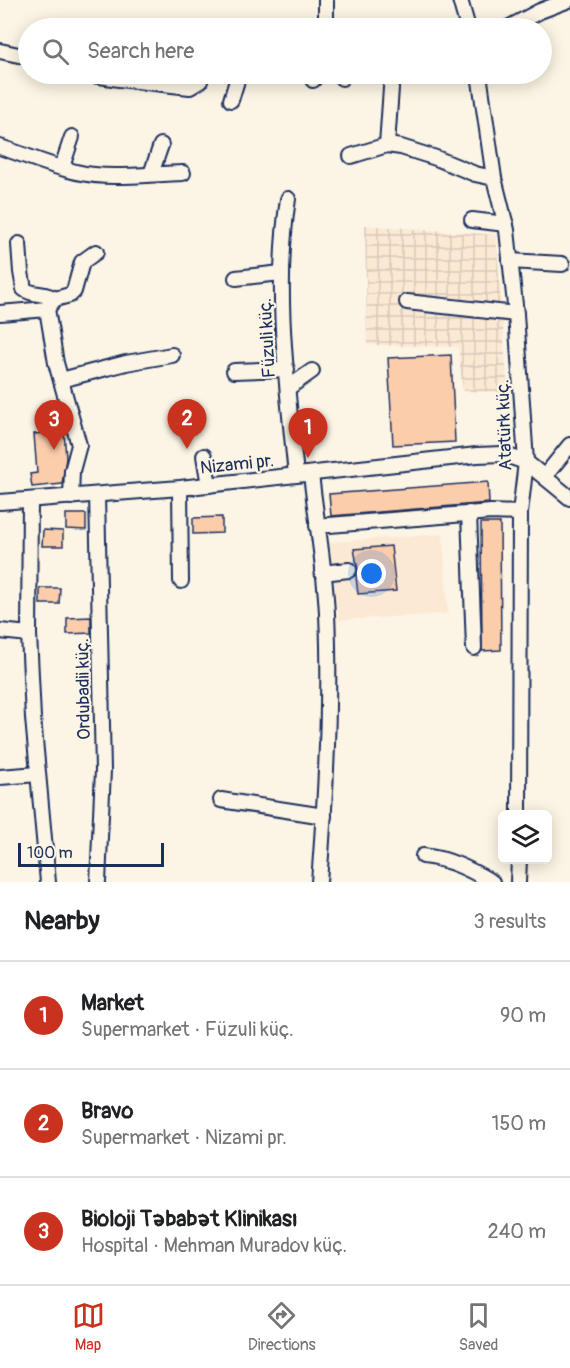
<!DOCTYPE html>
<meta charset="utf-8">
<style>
:root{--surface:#fff;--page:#f2f2f2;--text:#202124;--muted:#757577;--line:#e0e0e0;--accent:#c8321e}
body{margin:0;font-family:Pangolin,sans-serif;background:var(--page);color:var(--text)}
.controls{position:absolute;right:18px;bottom:18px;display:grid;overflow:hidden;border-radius:9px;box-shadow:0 3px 15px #0003}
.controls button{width:54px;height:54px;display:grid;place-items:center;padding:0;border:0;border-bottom:2px solid var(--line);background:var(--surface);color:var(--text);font:30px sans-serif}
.scale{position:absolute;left:18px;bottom:15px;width:146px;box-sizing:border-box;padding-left:6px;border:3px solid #1b2f5e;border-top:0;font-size:16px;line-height:21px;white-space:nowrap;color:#1b2f5e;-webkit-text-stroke:4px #fcf5e5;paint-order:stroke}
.you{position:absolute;left:372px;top:574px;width:21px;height:21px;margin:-15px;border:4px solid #fff;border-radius:50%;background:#1a73e8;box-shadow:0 0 0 9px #1a73e833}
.badge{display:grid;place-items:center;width:39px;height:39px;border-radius:50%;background:var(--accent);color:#fff;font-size:20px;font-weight:700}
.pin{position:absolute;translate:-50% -50px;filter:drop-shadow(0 2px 3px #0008)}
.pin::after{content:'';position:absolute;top:32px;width:21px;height:18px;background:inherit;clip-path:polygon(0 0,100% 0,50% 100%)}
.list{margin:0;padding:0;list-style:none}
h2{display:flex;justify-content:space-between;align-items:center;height:78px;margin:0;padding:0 24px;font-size:26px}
h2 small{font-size:20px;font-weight:400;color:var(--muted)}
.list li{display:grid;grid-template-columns:39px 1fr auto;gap:18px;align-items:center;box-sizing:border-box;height:108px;padding:0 24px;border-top:2px solid var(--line)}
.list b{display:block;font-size:22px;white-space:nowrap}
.list p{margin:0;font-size:20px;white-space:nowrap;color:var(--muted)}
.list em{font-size:20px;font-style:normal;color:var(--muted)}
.icon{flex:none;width:33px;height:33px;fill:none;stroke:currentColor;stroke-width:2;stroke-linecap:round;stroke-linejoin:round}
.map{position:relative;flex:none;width:570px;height:882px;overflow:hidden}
.search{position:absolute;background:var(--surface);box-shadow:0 3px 15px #0003;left:18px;right:18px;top:18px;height:66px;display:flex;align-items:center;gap:15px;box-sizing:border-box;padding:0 21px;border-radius:33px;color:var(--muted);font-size:22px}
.sheet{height:402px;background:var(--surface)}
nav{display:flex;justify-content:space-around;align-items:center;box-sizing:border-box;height:84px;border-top:2px solid var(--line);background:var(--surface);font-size:16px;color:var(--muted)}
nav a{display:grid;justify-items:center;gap:3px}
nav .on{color:var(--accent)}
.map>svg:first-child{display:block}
</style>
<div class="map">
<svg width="570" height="882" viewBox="0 0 570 882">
<defs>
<pattern id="industrial-grid" width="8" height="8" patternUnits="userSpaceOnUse" patternTransform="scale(1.5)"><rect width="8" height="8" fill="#fce9d4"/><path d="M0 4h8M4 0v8" fill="none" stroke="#d7c8b8"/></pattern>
</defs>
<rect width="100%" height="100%" fill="#fcf5e5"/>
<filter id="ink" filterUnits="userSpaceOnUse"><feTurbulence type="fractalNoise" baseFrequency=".0167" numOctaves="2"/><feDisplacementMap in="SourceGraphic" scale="12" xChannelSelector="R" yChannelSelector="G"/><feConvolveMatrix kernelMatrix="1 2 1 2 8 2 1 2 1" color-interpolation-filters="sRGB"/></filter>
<g filter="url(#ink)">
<polygon fill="#fce9d4" points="443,534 448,614 339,620 329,542"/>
<polygon fill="url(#industrial-grid)" points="365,225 496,235 508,392 463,391 458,347 367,345"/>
<g fill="#fccdab" stroke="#1b2f5e" stroke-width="1.5">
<polygon points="451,355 455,442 393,445 388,358"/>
<polygon points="64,431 66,458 62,484 32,487 30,474 37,473 34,434"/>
<polygon points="488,482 489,503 331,516 329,494"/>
<polygon points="66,514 86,514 86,530 66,529"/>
<polygon points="222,517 222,533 193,534 193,518"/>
<polygon points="481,523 500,523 501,650 482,651"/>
<polygon points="43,530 63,531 63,546 42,546"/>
<polygon points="391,546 396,591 358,594 356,577 358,570 354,549"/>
<polygon points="40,588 60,588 59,604 40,604"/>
<polygon points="91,617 91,633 67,634 67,618"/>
</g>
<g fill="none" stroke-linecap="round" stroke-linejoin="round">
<g stroke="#1b2f5e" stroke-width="18">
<g id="minor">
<polyline points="460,0 468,28"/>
<polyline points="272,28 283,27 304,28"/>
<polyline points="326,28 326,0"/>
<polyline points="508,28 540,11 569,0"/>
<polyline points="0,51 28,57"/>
<polyline points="87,74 119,79 190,87 200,81 202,74"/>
<polyline points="342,74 342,78"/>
<polyline points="479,74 494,178 507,230 516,314 526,462 520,513 519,814"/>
<polyline points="313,80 314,74"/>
<polyline points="231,100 239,74"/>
<polyline points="387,145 392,74"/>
<path d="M0,147C25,155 50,166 76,172C110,180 147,174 183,173"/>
<polyline points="351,156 387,145 401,147 436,158 475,174 494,178"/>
<polyline points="62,167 72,137"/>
<polyline points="151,174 161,145"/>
<path d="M288,199C274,290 287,384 296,475"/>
<polyline points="472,220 506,224"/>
<path d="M19,244L21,272L24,289C33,296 44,292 55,299"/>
<polyline points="510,261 562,264"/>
<polyline points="236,278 281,273"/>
<polyline points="407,302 516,314"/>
<polyline points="47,309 55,299 70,295 74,291 82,262 96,252"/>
<polyline points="0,313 47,309 56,363 79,445 72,471 71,497"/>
<polyline points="234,371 287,369"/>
<polyline points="61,380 126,363 172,355"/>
<polyline points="288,388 312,371"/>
<polyline points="204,456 209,485"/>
<path d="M311,474C316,520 325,567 327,614C331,703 326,793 319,882"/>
<polyline points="545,476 570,445"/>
<polyline points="180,488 181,581"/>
<polyline points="97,495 103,770 98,882"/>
<polyline points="30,500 29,634 33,718 48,882"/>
<polyline points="0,502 180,488 477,455 502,454 526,462 570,498"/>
<polyline points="469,513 474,648"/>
<polyline points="317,526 491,512 520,513"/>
<polyline points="322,573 349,570"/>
<polyline points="0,631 29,634"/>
<polyline points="0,777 38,774"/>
<polyline points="221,800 324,816"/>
<path d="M423,856C450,859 469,869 492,882"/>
<polyline points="518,882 519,860"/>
</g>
</g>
<use href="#minor" stroke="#fcf5e5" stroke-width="14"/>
</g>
</g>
<g text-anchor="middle" stroke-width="4.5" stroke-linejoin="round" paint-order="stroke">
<g font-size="18" fill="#1b2f5e" stroke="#fcf5e5">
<text transform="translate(267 338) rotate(-93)" y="6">Füzuli küç.</text>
<text transform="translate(504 425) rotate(-92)" y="6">Atatürk küç.</text>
<text transform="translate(237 464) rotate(-6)" y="6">Nizami pr.</text>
<text transform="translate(83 689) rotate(-91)" y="6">Ordubadii küç.</text>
</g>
</g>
</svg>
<div class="controls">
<button><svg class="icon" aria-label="layers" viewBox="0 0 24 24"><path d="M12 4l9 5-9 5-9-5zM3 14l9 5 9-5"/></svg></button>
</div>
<div class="scale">100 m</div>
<div class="you"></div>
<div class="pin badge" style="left:308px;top:458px">1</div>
<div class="pin badge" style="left:187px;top:449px">2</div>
<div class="pin badge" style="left:54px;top:450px">3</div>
<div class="search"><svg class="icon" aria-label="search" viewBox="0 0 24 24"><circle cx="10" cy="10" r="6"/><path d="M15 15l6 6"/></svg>Search here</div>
</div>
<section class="sheet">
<h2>Nearby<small>3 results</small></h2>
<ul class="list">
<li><span class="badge">1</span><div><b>Market</b><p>Supermarket · Füzuli küç.</p></div><em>90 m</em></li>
<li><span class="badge">2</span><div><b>Bravo</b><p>Supermarket · Nizami pr.</p></div><em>150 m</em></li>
<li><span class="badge">3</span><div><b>Bioloji Təbabət Klinikası</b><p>Hospital · Mehman Muradov küç.</p></div><em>240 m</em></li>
</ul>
</section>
<nav>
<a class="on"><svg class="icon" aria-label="map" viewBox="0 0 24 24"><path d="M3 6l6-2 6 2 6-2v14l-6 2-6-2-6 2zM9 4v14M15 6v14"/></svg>Map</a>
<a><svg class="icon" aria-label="directions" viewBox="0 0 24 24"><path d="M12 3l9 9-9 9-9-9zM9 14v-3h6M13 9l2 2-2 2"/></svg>Directions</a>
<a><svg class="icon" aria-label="saved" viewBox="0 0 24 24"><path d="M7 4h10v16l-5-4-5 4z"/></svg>Saved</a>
</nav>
